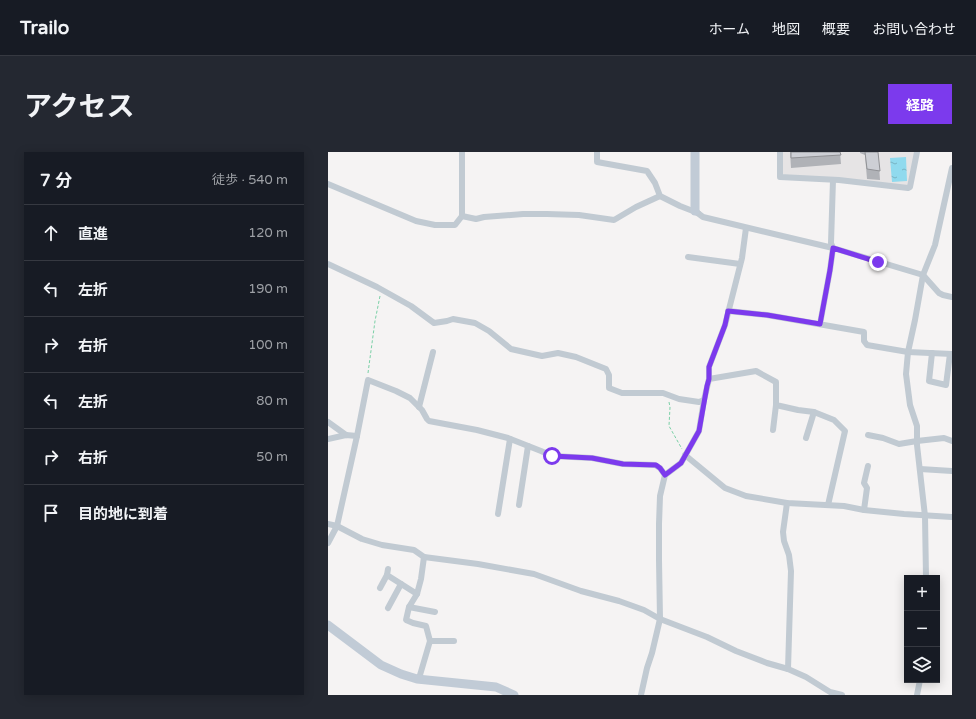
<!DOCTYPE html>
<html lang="ja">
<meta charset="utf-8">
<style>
:root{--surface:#171b24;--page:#242831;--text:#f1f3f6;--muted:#9ea1a6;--line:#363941;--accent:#7c3aed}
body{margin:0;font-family:"Varela Round","Noto Sans JP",sans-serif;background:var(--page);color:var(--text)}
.controls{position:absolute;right:12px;bottom:12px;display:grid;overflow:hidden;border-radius:0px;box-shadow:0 2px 10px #0003}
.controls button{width:36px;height:36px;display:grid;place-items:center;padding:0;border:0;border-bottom:1px solid var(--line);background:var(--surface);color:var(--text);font:20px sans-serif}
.stop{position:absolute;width:12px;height:12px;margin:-9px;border:3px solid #7c3aed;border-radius:50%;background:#fff}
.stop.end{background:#7c3aed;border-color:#fff;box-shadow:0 1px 4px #0008}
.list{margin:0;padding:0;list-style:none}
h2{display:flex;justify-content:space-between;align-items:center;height:52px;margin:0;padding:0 16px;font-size:17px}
h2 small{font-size:13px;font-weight:400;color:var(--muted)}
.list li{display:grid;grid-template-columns:26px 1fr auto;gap:12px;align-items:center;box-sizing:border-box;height:56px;padding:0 16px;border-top:1px solid var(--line)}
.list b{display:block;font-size:15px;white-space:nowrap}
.list em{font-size:13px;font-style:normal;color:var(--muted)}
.icon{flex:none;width:22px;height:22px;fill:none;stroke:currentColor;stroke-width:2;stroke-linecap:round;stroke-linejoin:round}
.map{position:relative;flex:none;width:624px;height:543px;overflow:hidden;border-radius:0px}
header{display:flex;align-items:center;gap:24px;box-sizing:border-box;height:56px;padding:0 20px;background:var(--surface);border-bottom:1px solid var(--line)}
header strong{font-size:19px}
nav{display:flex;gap:22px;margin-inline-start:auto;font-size:14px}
.intro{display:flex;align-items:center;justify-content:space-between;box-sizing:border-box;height:96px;padding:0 24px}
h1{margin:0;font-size:28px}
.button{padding:10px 18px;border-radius:0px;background:var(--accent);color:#fff;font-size:14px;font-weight:700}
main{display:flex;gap:24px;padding:0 24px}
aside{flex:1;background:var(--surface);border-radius:0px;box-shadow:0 2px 10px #0003}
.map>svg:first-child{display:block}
</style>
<header>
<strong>Trailo</strong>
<nav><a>ホーム</a><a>地図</a><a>概要</a><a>お問い合わせ</a></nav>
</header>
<div class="intro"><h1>アクセス</h1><a class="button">経路</a></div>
<main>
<aside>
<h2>7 分<small>徒歩 · 540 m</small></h2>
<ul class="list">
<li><svg class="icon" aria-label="ahead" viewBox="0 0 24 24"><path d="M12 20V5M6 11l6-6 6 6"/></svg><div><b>直進</b></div><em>120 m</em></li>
<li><svg class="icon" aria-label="left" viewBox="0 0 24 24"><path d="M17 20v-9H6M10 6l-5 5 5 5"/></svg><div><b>左折</b></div><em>190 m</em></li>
<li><svg class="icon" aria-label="right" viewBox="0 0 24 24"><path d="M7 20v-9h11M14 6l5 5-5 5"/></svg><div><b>右折</b></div><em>100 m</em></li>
<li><svg class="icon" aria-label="left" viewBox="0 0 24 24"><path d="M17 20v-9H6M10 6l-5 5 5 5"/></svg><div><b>左折</b></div><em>80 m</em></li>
<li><svg class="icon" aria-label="right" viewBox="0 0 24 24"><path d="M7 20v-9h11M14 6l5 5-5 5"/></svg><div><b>右折</b></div><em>50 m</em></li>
<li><svg class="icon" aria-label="arrive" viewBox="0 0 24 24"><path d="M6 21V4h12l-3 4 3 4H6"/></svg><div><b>目的地に到着</b></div></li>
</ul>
</aside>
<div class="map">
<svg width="624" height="543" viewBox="0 0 624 543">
<defs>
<pattern id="water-ripples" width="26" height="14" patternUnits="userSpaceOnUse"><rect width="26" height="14" fill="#90daee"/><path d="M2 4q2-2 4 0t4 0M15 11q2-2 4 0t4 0" fill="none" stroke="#78b4c4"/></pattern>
</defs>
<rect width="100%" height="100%" fill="#f5f3f3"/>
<polygon fill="#e6e4e5" points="452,0 589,0 582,35 452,25"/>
<polygon fill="url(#water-ripples)" points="578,5 579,29 564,30 562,6"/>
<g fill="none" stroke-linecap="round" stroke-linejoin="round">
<g stroke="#7ad0a6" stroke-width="1" stroke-dasharray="3 2" stroke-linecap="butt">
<polyline points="40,221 47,169 52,144"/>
<polyline points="341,250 342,255 341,274 354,297"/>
</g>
<g stroke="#c1cad2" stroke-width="6">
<polyline points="269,0 269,10 319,19 327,31 332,44 352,54 370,61"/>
<polyline points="452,0 452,25 511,28 580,36 582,35 589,0"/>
<polyline points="0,32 88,69 107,73 127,73 134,64 134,0"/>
<polyline points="367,59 375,65 505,96 595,123 611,141 615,143 624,145"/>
<polyline points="134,64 148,67 156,65 195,62 219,62 251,63 286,68 308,55 332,44"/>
<polyline points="360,105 412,112"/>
<polyline points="0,112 49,135 83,154 106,171 119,169 125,167 147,171 161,179 183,197 214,204 230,201 248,205 278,217 281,223 281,236 294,241 335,241 351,247 371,250 376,248"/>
<polyline points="400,159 439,163 536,180 536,189 539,193 580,200 624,202"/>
<polyline points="492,172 502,118 505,96 503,91 505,28"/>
<polyline points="604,201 601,229 618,233 622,202"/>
<polyline points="381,227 428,219 448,230 448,253 470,258 486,260 506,268 517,279 500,353"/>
<polyline points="91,255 105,200"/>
<polyline points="0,270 18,283"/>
<polyline points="445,278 448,253"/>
<polyline points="540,283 555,286 571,292 589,289 616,286 624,289"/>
<polyline points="478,286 486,260"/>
<polyline points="0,287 18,283 29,284"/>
<polyline points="357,303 397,336 418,344 459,351 516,354 536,358 576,362 624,365"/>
<polyline points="592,317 624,319"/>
<polyline points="459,351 455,380 456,389 461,403 463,419 460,517"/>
<polyline points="191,353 200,294"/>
<polyline points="536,358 539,336 536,331 540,314"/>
<polyline points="170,362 182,287"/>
<polyline points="0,372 9,374 34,387 54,393 86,398 96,405 150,412 206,422 253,439 291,449 316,458 332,467 379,485 408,499 439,511 460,517 478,525 502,540 514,543"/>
<polyline points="0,391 9,374 29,284 40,228 68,239 82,246 94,258 99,267 101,269 149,278 180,286 213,299 224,304 264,306 295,312 327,313 332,316 337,323"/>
<polyline points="60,417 59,423 89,442"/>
<polyline points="598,426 597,364 589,293 589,274 582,253 578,222 580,200 587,168 595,123 607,93 624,16"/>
<polyline points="52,436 59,423"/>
<polyline points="81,455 107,460"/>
<polyline points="60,456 73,432"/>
<polyline points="102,489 126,489"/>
<polyline points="89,527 92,523 102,489 98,474 85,471 78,468 81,455 89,442 93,427 96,405"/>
<polyline points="313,543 319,516 324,501 332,467 331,408 331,372 332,344 337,323 353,311 371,279 376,248 381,227 381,215 397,173 414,106 418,76"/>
<polyline points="589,543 592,528"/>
</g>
<g stroke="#c1cbd6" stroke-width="9">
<polyline points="367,59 367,0"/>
<polyline points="0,473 53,513 73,522 89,527 168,535 186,543"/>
</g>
</g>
<g fill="#b0b2b7">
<polygon points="462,0 512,0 513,12 463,16"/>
<polygon points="532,0 550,0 552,28 539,27 537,3 532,1"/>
</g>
<g fill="#cdcfd5" stroke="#909195">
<polygon points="463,0 512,0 513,3 463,6"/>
<polygon points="537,0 550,0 552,19 539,17"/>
</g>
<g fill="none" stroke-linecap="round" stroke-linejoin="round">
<polyline stroke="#7c3aed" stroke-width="5" points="224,304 264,306 295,312 328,313 332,316 337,323 353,311 371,279 379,234 381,227 381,215 397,173 400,159 439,163 492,172 502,118 505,96 550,110"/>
</g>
</svg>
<div class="controls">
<button>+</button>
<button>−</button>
<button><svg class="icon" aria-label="layers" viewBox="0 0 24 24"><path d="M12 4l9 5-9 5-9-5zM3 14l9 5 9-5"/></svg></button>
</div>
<div class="stop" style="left:224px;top:304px"></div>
<div class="stop end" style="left:550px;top:110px"></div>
</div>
</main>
